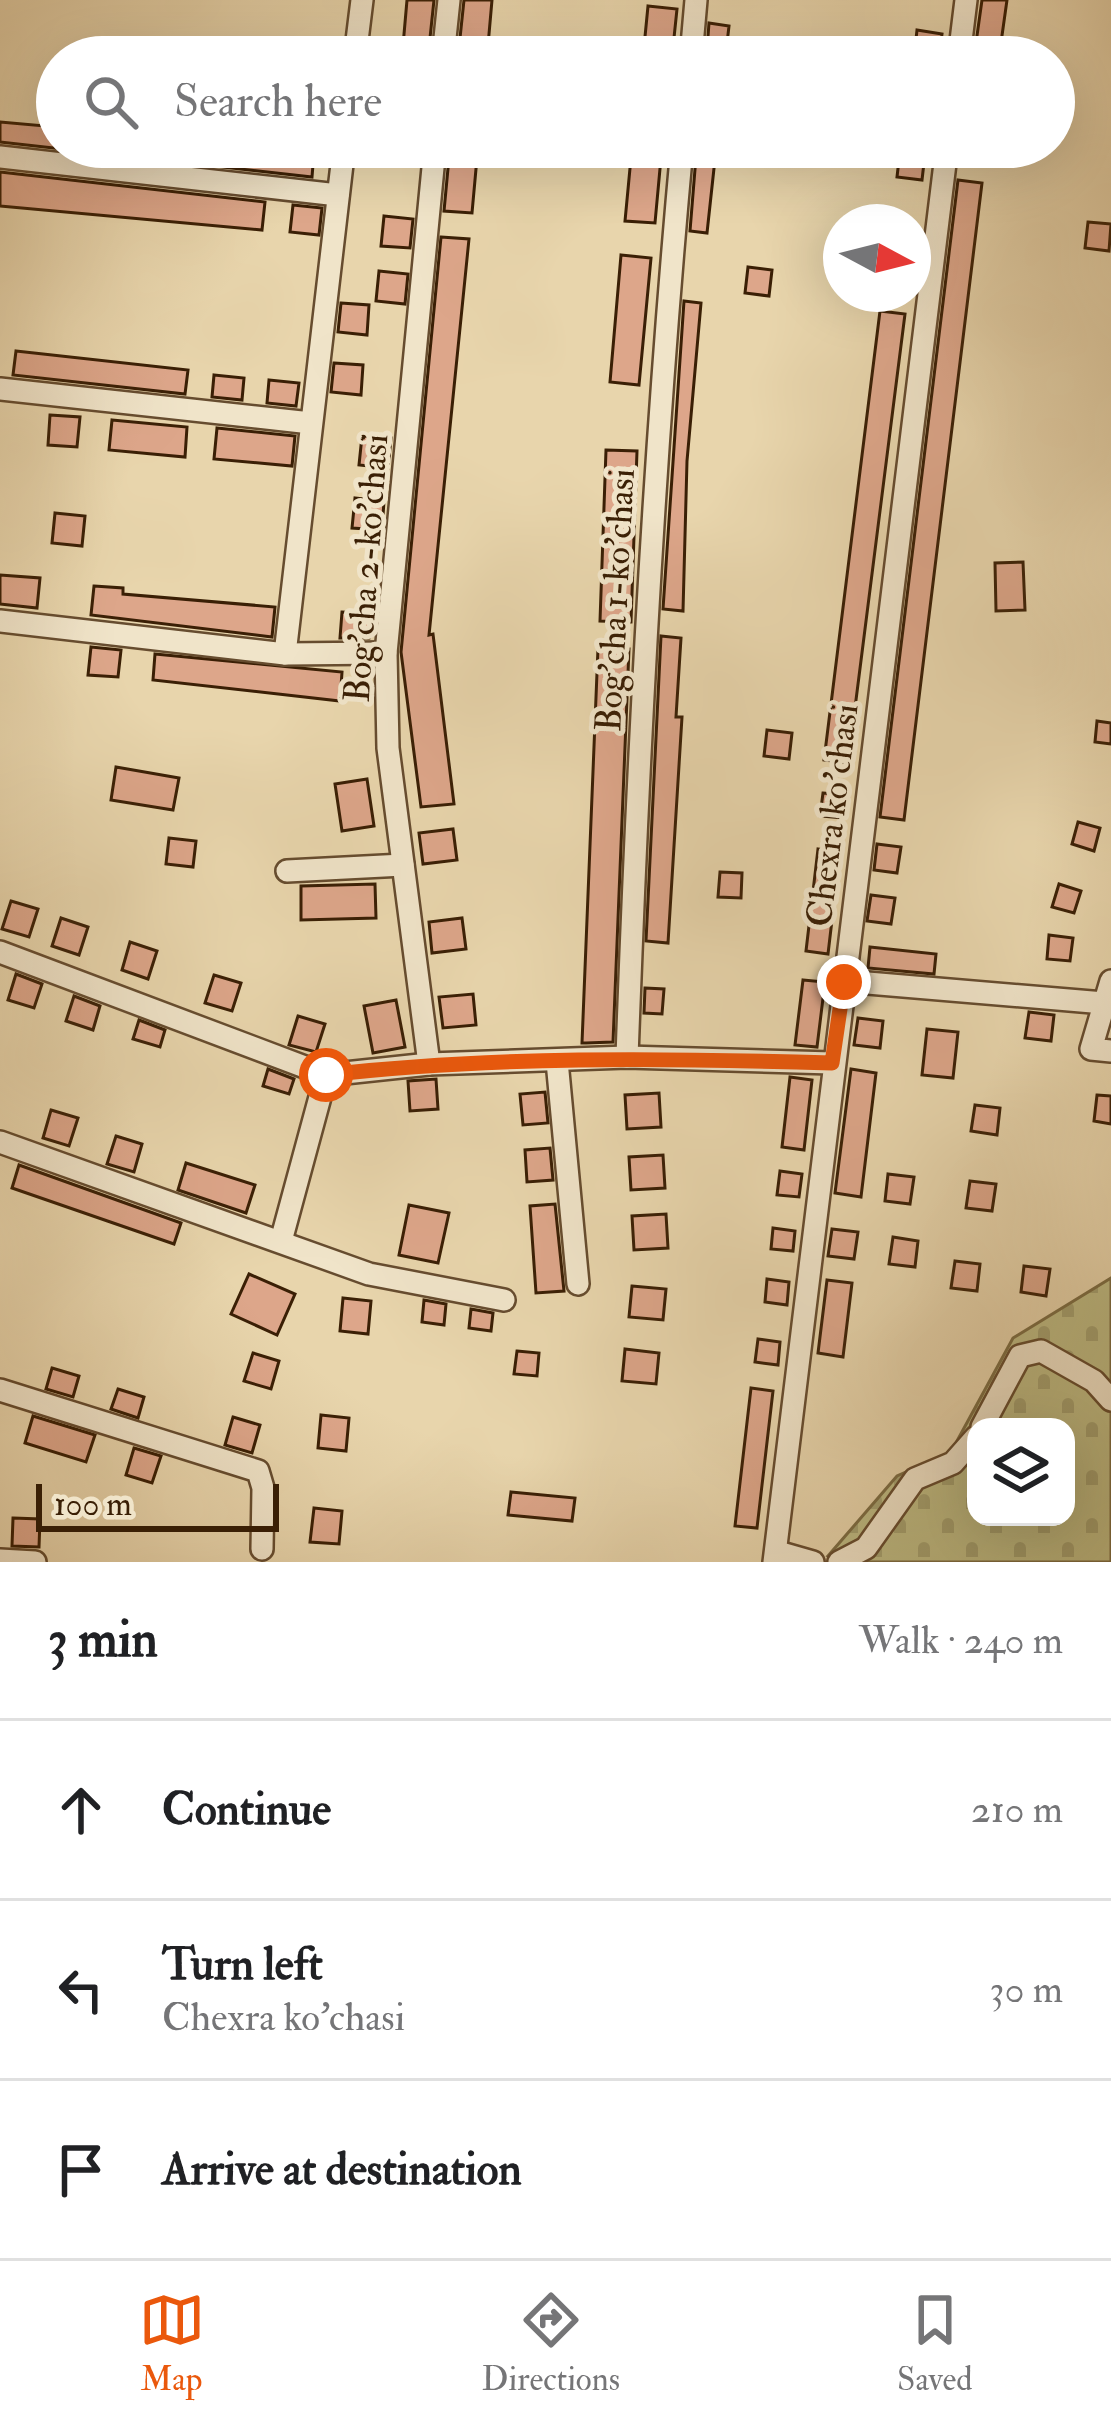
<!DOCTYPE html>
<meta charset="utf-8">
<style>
:root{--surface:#fff;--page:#f6f6f6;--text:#202124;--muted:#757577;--line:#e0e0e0;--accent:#ea580c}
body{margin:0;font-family:"IM FELL Double Pica",serif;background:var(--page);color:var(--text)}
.controls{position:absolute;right:36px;bottom:36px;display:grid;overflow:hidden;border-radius:24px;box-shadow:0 12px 48px #0002}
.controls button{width:108px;height:108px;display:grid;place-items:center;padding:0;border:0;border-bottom:3px solid var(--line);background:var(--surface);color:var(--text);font:60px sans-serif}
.compass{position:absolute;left:823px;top:204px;width:108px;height:108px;border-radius:50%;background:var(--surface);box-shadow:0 12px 48px #0002;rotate:97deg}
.scale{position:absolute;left:36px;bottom:30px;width:243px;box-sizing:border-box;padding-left:12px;border:6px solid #3a1f05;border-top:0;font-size:33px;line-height:42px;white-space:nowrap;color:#3a1f05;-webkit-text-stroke:9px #f0e4c9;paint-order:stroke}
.stop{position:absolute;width:36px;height:36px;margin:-27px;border:9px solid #ea580c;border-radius:50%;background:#fff}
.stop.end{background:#ea580c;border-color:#fff;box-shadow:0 3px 12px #0008}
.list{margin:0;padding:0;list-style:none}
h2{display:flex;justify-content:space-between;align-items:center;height:156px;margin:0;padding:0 48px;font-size:51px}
h2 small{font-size:39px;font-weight:400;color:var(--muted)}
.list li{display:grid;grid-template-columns:78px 1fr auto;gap:36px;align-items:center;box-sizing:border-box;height:180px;padding:0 48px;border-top:3px solid var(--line)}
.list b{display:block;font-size:45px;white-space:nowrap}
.list p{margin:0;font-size:39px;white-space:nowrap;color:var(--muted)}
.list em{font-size:39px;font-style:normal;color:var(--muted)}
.icon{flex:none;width:66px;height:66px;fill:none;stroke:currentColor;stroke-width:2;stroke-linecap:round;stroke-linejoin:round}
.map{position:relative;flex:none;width:1111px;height:1562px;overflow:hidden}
.search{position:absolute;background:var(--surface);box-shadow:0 12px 48px #0002;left:36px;right:36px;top:36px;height:132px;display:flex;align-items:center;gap:30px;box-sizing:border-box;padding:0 42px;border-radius:66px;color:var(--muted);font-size:45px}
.sheet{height:696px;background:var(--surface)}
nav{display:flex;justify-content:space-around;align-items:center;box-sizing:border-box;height:168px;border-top:3px solid var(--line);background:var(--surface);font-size:33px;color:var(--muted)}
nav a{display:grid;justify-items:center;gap:6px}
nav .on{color:var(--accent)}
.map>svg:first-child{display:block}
</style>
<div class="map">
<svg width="1111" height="1562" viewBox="0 0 1111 1562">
<defs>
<pattern id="cemetery-stones" width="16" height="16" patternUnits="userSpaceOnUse" patternTransform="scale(3)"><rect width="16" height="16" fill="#bdbb84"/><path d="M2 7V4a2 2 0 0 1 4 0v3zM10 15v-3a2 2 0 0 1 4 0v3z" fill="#a3a070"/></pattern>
</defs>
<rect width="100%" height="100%" fill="#e8d5ac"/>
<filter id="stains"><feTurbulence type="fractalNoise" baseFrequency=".00167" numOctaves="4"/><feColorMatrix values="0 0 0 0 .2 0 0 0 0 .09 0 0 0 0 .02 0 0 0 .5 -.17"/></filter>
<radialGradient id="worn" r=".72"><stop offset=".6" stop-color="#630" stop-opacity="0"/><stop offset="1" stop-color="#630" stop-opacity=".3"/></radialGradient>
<path fill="url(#cemetery-stones)" stroke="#7c6d44" stroke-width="3" fill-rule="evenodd" d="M1111,1278V1562H843L828,1556L897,1476L951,1452L1013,1338ZM976,1427H1066V1517H976Z"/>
<g fill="#dda68a" stroke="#3a1f05" stroke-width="3">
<polygon points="407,0 434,0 428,57 402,57"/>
<polygon points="464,0 492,0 487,57 458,57"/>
<polygon points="982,0 1007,0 999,57 974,57"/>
<polygon points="648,6 677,9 672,57 643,57"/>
<polygon points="709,23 729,26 726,52 707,50"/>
<polygon points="917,30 942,34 939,57 914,57"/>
<polygon points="0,122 57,127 57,147 257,147 314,152 312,177 0,142"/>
<polygon points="450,147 478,147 472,213 444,211"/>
<polygon points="632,147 662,147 655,223 625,221"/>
<polygon points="900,151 925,154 922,180 897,177"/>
<polygon points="696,157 715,159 707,233 690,231"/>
<polygon points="0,172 265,202 262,230 0,206"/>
<polygon points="958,180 982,183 904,820 880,817"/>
<polygon points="293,205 322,208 319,235 290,232"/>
<polygon points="384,216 413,219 410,248 381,246"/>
<polygon points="1088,222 1111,224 1109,251 1085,248"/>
<polygon points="441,237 469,239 429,635 433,634 454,804 421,807 401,652"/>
<polygon points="621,255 651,258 639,385 610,382"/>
<polygon points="748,267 772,270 769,296 745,293"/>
<polygon points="379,271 408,274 405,304 376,301"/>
<polygon points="684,301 701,303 687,461 683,611 663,609"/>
<polygon points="341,303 369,305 367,335 338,332"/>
<polygon points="880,311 905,314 848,763 824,760"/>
<polygon points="16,351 188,370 185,394 13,375"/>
<polygon points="334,363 363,365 361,395 331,392"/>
<polygon points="214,375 244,378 242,400 212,397"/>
<polygon points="269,380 299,383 296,406 267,403"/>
<polygon points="50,415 80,417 77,447 48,445"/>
<polygon points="112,420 187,427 185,457 109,450"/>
<polygon points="217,428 295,436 292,466 214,459"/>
<polygon points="362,436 391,438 388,468 359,465"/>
<polygon points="606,450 637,451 631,622 600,621"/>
<polygon points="355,498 384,501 382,530 352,528"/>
<polygon points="55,513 85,516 82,546 52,543"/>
<polygon points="1023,562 1025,610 996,611 995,563"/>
<polygon points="0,575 40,578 37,608 0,604"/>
<polygon points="94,586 123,588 123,594 275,607 272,637 91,615"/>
<polygon points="342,612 372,614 369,638 340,638"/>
<polygon points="661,636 681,638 676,717 682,717 668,943 646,941"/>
<polygon points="91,647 121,650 118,677 88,675"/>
<polygon points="598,648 629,649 613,1042 586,1043 582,1043"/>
<polygon points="155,654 342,672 340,701 153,680"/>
<polygon points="1097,721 1111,723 1111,744 1095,742"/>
<polygon points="767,730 792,733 789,759 764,756"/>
<polygon points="116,767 179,778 173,810 111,800"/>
<polygon points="367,779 374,826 342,831 335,784"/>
<polygon points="823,793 845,795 842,818 820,816"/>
<polygon points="1078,822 1100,828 1094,851 1072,844"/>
<polygon points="453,829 457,860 423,864 419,833"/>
<polygon points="169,838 196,841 193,867 166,864"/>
<polygon points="877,844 901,847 897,873 874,870"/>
<polygon points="818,849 840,852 828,954 806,951"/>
<polygon points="720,872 742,873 741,898 718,897"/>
<polygon points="375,884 376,918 301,920 301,886"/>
<polygon points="1059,884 1081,891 1074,913 1052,907"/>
<polygon points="871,895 895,898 891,924 867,921"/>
<polygon points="11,901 38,909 29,937 2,929"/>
<polygon points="61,918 88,927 79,955 52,946"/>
<polygon points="462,918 466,949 432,953 429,922"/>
<polygon points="1049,935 1073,938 1070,961 1047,959"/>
<polygon points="130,942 157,951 148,979 122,970"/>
<polygon points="870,947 936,954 934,974 868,968"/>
<polygon points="16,974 42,984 34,1008 8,1000"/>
<polygon points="214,975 241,983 232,1011 205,1003"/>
<polygon points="803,980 825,982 817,1047 795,1045"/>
<polygon points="645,988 664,989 662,1014 644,1013"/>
<polygon points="473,994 476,1025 443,1028 439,997"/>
<polygon points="74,996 100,1006 93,1030 66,1021"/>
<polygon points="396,1000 405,1047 373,1053 364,1006"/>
<polygon points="1029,1012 1054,1015 1051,1041 1025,1038"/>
<polygon points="298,1016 325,1024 316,1052 289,1045"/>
<polygon points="858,1018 883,1021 880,1048 854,1045"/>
<polygon points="139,1020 165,1030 160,1047 133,1039"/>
<polygon points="927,1029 958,1032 953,1078 922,1075"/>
<polygon points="268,1069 294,1079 289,1094 263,1086"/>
<polygon points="851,1069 876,1073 861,1197 835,1193"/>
<polygon points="790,1077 812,1080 804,1150 782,1147"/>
<polygon points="436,1079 438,1109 410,1111 408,1081"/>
<polygon points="545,1092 548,1123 523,1125 520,1094"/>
<polygon points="659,1093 661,1127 627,1129 625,1095"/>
<polygon points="1097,1095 1111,1096 1111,1124 1094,1121"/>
<polygon points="975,1105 1000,1108 997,1135 971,1131"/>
<polygon points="51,1110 78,1118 69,1146 43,1138"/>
<polygon points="116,1136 142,1144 134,1172 107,1164"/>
<polygon points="550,1148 553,1180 527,1182 525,1150"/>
<polygon points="663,1155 665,1188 631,1190 629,1157"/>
<polygon points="186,1163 255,1185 246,1213 178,1190"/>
<polygon points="19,1165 181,1223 174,1244 12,1188"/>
<polygon points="780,1171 802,1174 799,1197 777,1195"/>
<polygon points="888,1174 914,1177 910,1204 885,1201"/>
<polygon points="970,1181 996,1184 992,1211 966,1208"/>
<polygon points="555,1204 564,1291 536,1293 530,1206"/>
<polygon points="409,1205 449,1213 438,1263 399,1255"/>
<polygon points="666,1214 668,1248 634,1250 632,1216"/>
<polygon points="773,1228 795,1231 793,1251 771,1249"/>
<polygon points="832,1229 858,1232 854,1259 828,1256"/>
<polygon points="893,1237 918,1241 915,1267 889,1264"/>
<polygon points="955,1261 980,1264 977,1291 951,1288"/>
<polygon points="1024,1266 1050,1269 1046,1296 1021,1292"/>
<polygon points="249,1274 295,1294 277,1335 231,1314"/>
<polygon points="767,1279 789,1282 787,1305 765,1302"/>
<polygon points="827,1280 852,1283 843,1357 818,1353"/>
<polygon points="632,1286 666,1289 663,1320 629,1317"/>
<polygon points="343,1298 371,1301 368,1334 340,1331"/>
<polygon points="424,1300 446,1304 444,1325 422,1322"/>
<polygon points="471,1309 493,1313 491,1331 469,1328"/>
<polygon points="758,1339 780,1342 778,1365 755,1362"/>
<polygon points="625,1349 659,1353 656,1384 622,1381"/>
<polygon points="517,1351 539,1353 537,1376 514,1374"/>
<polygon points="253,1353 279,1361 271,1389 244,1381"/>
<polygon points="52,1368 79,1376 73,1397 46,1389"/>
<polygon points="751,1388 773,1391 757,1528 735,1526"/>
<polygon points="118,1389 144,1397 138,1418 111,1409"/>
<polygon points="321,1415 349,1418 346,1451 318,1448"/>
<polygon points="33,1416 95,1435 86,1462 25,1443"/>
<polygon points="233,1417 260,1425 252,1453 225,1445"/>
<polygon points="134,1448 161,1456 152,1483 126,1475"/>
<polygon points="511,1492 575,1498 572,1521 508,1515"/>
<polygon points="314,1508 342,1511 339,1544 310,1542"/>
<polygon points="13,1518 40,1519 39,1547 12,1546"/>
</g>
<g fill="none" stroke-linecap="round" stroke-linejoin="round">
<g stroke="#664c2f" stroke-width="26">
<g id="minor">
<polyline points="355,57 362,0"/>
<polyline points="443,57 449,0"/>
<polyline points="691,57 696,0"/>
<polyline points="959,57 966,0"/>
<polyline points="0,157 338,195"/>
<polyline points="0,389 311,423"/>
<polyline points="0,621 285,654 386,653"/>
<polyline points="285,654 344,147"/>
<polyline points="287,871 403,865"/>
<polyline points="0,952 326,1075 429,1064 627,1057 832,1063"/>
<polyline points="844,981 1104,1003"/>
<polyline points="1111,981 1091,1049 1111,1051"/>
<path d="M627,1057C638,753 654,450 682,147"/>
<polyline points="557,1061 578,1284"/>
<polyline points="429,1064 388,748 386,653 435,147"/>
<polyline points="0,1142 369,1274 504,1300"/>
<polyline points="281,1241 326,1075"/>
<polyline points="0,1390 258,1471 263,1488 262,1549"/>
<polyline points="982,1427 1020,1356 1041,1351 1094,1381 1111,1400"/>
<polyline points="778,1552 813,1562"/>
<polyline points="0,1560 35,1562"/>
<polyline points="774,1562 947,147"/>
<polyline points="839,1562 866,1548 915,1479 953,1463 976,1437"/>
</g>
</g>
<use href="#minor" stroke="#f0e4c9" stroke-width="21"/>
</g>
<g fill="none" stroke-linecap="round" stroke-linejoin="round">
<path stroke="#ea580c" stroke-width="15" d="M326,1075C494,1056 663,1058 832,1063L844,982"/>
</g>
<g text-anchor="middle" stroke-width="10" stroke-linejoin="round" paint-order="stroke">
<g font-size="36" fill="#3a1f05" stroke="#f0e4c9">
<text transform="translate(365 568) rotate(-86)" y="13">Bog'cha 2-ko'chasi</text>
<text transform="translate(614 600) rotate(-87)" y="13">Bog'cha 1-ko'chasi</text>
<text transform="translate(831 815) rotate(-83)" y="13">Chexra ko'chasi</text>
</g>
</g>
<rect width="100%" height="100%" filter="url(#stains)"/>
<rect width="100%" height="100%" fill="url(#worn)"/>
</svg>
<div class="controls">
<button><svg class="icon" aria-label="layers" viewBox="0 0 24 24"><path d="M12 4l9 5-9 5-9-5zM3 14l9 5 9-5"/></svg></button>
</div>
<svg class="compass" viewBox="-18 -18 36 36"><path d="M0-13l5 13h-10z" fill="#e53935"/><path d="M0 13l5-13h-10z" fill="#757577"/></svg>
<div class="scale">100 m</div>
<div class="stop" style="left:326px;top:1075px"></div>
<div class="stop end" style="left:844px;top:982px"></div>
<div class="search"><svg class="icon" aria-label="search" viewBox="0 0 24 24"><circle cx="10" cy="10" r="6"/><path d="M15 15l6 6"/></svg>Search here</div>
</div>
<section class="sheet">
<h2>3 min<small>Walk · 240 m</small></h2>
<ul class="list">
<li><svg class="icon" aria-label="ahead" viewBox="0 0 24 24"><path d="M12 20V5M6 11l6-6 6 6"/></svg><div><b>Continue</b></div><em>210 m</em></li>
<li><svg class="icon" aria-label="left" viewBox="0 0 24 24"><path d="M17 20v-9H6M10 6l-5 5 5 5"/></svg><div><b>Turn left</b><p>Chexra ko'chasi</p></div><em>30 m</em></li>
<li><svg class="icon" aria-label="arrive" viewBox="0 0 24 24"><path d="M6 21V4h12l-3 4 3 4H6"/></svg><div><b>Arrive at destination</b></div></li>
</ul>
</section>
<nav>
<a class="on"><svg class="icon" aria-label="map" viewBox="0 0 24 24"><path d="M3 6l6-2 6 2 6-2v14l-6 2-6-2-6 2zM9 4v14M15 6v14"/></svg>Map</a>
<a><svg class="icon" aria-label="directions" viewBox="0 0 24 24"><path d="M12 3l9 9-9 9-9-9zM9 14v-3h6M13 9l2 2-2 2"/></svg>Directions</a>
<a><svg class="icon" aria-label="saved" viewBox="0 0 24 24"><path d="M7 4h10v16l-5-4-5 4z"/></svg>Saved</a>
</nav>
